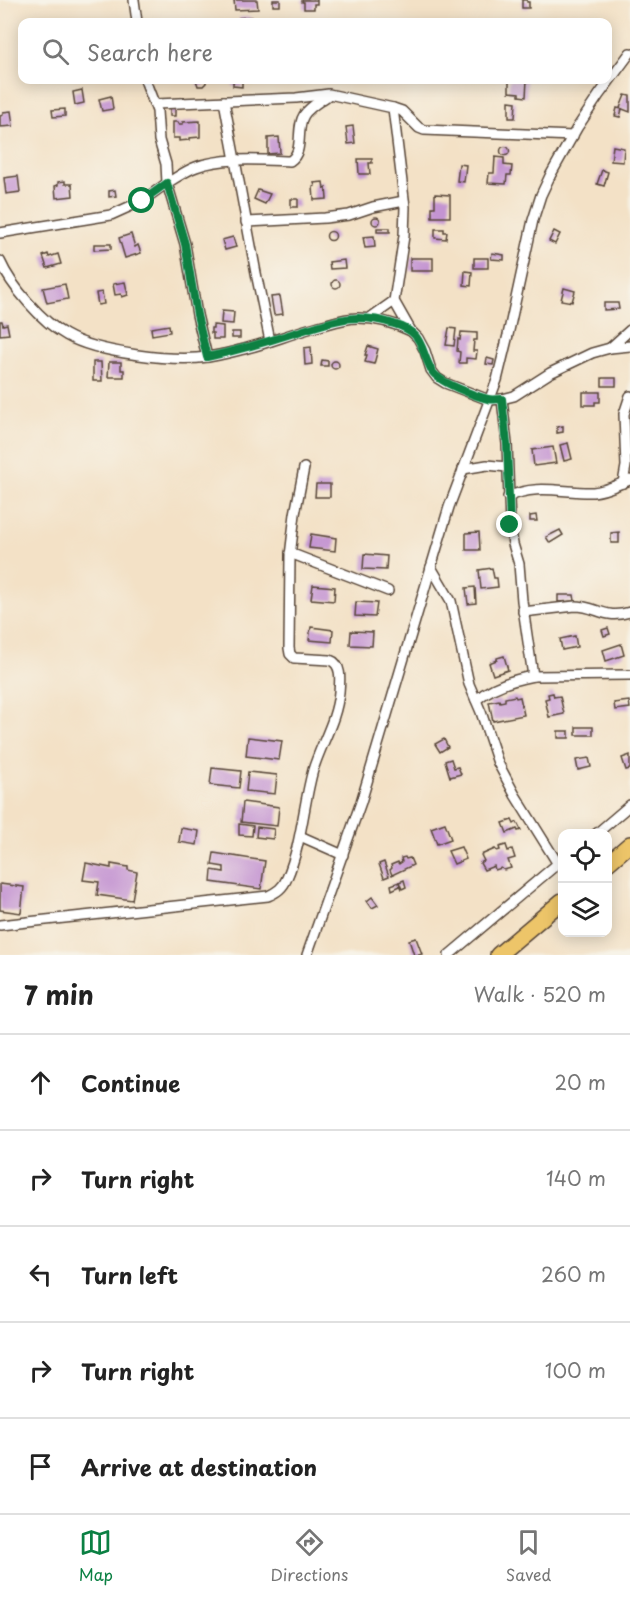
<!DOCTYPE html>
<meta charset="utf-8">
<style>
:root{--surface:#fff;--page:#f6f6f6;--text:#222;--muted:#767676;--line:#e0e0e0;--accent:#0b8043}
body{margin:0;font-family:"Playpen Sans",sans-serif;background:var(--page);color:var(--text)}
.controls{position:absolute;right:18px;bottom:18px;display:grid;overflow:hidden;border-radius:12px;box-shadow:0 3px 15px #0003}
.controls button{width:54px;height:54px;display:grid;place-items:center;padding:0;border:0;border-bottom:2px solid var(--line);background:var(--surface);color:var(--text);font:30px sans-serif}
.stop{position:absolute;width:18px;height:18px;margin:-14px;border:4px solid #0b8043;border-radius:50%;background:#fff}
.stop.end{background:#0b8043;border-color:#fff;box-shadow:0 2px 6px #0008}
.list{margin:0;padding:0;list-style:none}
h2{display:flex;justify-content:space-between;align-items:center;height:78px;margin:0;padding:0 24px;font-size:26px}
h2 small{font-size:20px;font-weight:400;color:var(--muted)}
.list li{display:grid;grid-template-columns:39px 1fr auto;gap:18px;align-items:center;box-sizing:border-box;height:96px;padding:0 24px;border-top:2px solid var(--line)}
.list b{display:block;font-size:22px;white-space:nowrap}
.list em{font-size:20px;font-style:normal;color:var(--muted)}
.icon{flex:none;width:33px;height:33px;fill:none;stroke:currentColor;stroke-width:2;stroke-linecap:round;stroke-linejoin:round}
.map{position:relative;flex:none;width:630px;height:955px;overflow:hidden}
.search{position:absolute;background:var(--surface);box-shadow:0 3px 15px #0003;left:18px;right:18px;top:18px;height:66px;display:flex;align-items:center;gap:15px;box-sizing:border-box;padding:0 21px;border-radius:12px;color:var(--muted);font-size:22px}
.sheet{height:558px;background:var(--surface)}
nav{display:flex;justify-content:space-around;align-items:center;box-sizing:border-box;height:84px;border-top:2px solid var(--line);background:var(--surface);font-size:16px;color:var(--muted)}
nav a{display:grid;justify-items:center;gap:3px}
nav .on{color:var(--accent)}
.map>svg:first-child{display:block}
</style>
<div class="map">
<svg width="630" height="955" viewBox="0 0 630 955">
<rect width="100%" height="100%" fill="#f7f3e8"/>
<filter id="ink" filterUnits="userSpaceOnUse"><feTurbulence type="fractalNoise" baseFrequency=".0167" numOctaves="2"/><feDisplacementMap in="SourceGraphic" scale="12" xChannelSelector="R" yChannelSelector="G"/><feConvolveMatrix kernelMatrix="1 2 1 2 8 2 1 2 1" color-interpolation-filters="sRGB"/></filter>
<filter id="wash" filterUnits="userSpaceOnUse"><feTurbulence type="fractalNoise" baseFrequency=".008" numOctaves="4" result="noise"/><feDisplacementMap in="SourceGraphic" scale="24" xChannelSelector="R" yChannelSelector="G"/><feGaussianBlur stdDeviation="1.35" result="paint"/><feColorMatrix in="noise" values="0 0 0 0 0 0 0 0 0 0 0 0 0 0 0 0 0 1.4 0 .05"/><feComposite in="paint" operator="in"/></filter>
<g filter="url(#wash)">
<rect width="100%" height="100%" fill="#f3e1c6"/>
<g id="blocks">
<g fill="#c494d2">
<polygon points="234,0 257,0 258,9 235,10"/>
<rect x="273" y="0" width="7" height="6"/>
<polygon points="302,0 317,0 317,4 314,4 314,9 304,9 304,2 302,2"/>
<polygon points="522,0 527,0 527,2 529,2 529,8 522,8"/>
<polygon points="251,17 251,22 240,22 239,18"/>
<polygon points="196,80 206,80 206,83 203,86 198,86"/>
<polygon points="509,80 527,80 526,97 519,96 519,93 509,92"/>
<polygon points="233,81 242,81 242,87 233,86"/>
<polygon points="82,90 84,103 75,105 73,92"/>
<polygon points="625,95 630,96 630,112 620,108"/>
<polygon points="111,96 113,109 102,111 99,99"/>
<polygon points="509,101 516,102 515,118 509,118"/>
<rect x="170" y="108" width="5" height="8"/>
<polygon points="617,108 622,109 620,117 615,116"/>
<polygon points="65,109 65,116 53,117 52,110"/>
<polygon points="11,111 13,126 0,127 0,116 3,115 3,112"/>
<polygon points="200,121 200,137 189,138 189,140 179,141 179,138 173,138 173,122 178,122 179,124 183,124 183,122"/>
<polygon points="353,126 355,143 348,144 346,127"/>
<polygon points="279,137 280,153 268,154 268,138"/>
<polygon points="613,146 624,148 623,162 611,161"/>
<circle cx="505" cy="151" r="4.5"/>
<polygon points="495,157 504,158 504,165 512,166 511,175 507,175 506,184 488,183 489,173 494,173"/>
<polygon points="358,159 372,159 372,163 369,163 370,174 359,174"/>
<polygon points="459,164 466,165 464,182 457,181"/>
<polygon points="602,170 608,172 604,186 597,184"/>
<polygon points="18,176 20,192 6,194 4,178"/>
<polygon points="65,181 65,184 72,184 73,196 56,198 55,186 58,185 58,182"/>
<polygon points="323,182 324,189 326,188 327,199 314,200 313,187 315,186 314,183"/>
<polygon points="115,190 116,196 109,197 109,191"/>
<polygon points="258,190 270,194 265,204 254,199"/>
<polygon points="435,194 450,195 450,217 432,217 432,207 435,207"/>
<rect x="291" y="199" width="7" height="8"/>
<circle cx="376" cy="221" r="4"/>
<rect x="377" y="228" width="13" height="4"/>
<polygon points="435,229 444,229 444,232 447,232 446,239 435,238"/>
<polygon points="554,231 560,234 555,244 549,241"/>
<circle cx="331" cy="236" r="4.5"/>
<polygon points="131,234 135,247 138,245 141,253 125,258 119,238"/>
<polygon points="374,236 375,247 365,248 363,237"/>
<polygon points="233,237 236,247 225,250 222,240"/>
<polygon points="94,244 111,244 111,249 94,250"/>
<polygon points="492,253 504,255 504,260 491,259"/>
<polygon points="48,254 49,257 58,254 61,264 47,268 43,256"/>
<rect x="410" y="258" width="23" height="13"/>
<rect x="474" y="258" width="14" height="10"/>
<polygon points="344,260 345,268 330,269 329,262"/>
<polygon points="465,271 472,272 471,286 464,285"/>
<circle cx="336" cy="284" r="4"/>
<polygon points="125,282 128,295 122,297 121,294 115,295 113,284"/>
<polygon points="65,284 68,299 47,303 43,288"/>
<polygon points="564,288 575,291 572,302 561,300"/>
<polygon points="102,292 104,304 98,305 96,293"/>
<polygon points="280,296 283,314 274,315 271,297"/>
<polygon points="604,303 618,303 619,309 604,310"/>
<polygon points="222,311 234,312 233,324 221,323"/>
<polygon points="0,321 2,321 3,325 7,324 9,334 0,335"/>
<polygon points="169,325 170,332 152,335 151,328"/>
<polygon points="213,325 223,326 223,339 213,339 213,333 211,333 211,328 213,328"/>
<polygon points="449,328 456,329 454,346 446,345"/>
<rect x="232" y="332" width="8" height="6"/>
<polygon points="461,332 477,333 477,340 474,340 473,351 477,351 476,359 466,358 466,363 459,363 460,352 457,351 458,339 460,340"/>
<polygon points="368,346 378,349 374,364 365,362 367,355 365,355"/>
<polygon points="311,347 312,364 305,365 304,348"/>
<polygon points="487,358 494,360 493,365 486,364"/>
<polygon points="322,360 328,361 328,366 321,366"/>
<circle cx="335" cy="365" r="4"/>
<polygon points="93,362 101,362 102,381 93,381"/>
<polygon points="109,362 121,362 121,370 124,370 124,377 108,377"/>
<rect x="602" y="378" width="14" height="8"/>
<polygon points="583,392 600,392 600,402 595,402 595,405 583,405"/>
<polygon points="563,426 563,432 557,433 557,427"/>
<polygon points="568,443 572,459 564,461 560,445"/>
<polygon points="553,447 556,463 534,466 532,450"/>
<polygon points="316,484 330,484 330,497 315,497"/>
<polygon points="536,515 537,521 530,521 530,516"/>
<polygon points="560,530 563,535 550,543 546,537"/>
<polygon points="479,532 480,550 466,550 466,533"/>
<polygon points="619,532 619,543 611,543 611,533"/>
<polygon points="311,534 336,538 335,551 309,548"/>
<polygon points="364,554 387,556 386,570 363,569"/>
<polygon points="492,568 494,578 497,578 498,587 481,589 479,570"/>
<polygon points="313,585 335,587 334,601 311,599"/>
<polygon points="475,587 476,603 468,604 466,588"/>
<polygon points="558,595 574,595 575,601 558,602"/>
<polygon points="356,602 377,603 375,617 355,616"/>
<polygon points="311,627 333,630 332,642 309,640"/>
<polygon points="608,628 610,634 604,636 602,630"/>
<polygon points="351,631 373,632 372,646 350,645"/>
<polygon points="575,636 577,647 562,650 560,639"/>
<polygon points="621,644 624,655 606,661 603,650"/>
<polygon points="504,656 508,670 493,675 489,663 497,660 497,658"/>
<polygon points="553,693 554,697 560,696 564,714 549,717 545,699 549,698 548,694"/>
<polygon points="515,696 516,698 520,697 524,715 493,721 489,702 499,700 500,702 505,701 505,698"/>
<polygon points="629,701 630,708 615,710 614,703"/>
<rect x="576" y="727" width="17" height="8"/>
<rect x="558" y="731" width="11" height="7"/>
<polygon points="248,737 282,741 279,760 246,756"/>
<polygon points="444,739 448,747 440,752 435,744"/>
<polygon points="630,755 630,769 626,770 622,758"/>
<polygon points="589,758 591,767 578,770 576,760"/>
<polygon points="451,759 454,768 458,767 461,774 450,777 445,761"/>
<polygon points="212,768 241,771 239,788 210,785"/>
<polygon points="248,772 277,775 275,794 246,791"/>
<polygon points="243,802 279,807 277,826 241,822"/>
<polygon points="512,820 514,824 517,822 521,830 518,831 517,829 507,833 503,823"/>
<polygon points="445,823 451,839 437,844 431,828"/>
<polygon points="239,824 253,826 252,836 239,835"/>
<polygon points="257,827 274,829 273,839 256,837"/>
<polygon points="181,828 199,831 197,845 179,842"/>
<polygon points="506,845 508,851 512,849 515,858 508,860 511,868 504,870 501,868 495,870 494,866 484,870 480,863 484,861 481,855 495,849 497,851 500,850 499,847"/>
<polygon points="461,847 466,859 454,864 448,851"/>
<polygon points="214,853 265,861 261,889 211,882 212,870 224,872 224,867 212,865"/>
<polygon points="405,857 406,859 410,858 413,865 392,875 390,870 392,868 391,865 398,862 399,864 402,862 401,858"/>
<polygon points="384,862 389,876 384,878 379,864"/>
<polygon points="86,863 111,868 111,864 128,867 128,870 137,872 132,900 97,895 99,882 83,880"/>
<polygon points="404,880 406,887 402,889 399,882"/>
<polygon points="399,882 400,886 392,890 391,885"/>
<polygon points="0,884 24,887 21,913 0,910"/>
<polygon points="372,897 378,905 372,908 367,901"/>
<polygon points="416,938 422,954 419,955 414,955 409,940"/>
</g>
</g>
</g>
<g filter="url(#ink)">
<use href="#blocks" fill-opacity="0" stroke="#574537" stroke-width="1.5"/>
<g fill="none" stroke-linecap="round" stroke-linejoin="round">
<g stroke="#574537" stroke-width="12">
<g id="street">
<polyline points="134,0 137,22"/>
<polyline points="224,101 256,273 270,341"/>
<polyline points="156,104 296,98 329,94 393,108 405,207 404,236 394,301 411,331 418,338 425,351 431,370 437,378 445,383 489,400 502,399 514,396 550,373 592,353 610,348 630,346"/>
<polyline points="393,108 402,111 419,128 424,130 573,136"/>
<polyline points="246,222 325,218 349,215 373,207 404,201"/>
<polyline points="0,233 111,215 142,201 167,183 166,164 159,140 157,111 145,80"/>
<path d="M0,261C11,286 42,322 66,335C97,353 173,362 208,357C219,355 230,353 240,350C269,343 297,331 327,324C337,321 348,318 358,318C376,318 394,323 411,331"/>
<polyline points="370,318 394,301"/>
<polyline points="610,348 630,330"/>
<path d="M207,357L197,315L185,244L167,183C176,178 185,171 196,167C222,157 262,160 290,161C305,151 295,129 304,115C309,107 320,101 327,96"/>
<polyline points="502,399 507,444 510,525 513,544 519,564 522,601 533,676"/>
<polyline points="463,469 487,465 507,467"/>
<polyline points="623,483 626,466 624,414 630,396"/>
<path d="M508,497C536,483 564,493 593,492C607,491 618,484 630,480"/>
<polyline points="290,553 388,591"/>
<polyline points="431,567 451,601 469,684 481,712 498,763 515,795 558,864"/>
<path d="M523,612L575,606C598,606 603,620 630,612"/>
<path d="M476,700C492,686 512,680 533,676L630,675"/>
<polyline points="596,834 630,805"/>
<polyline points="300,836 343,855"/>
<path d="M0,925L268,896C277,892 283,888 287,878C302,843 303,806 313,770C321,744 337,719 339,692C340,680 342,664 330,660L294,658L290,654L289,648L290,556L295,514L304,468"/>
<polyline points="307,955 361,802 449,507 497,380 508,335 533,220 541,195 550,176 577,128 599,95 630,53"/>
<polyline points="449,955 562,860"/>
</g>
</g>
<g stroke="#574537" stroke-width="18">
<g id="primary">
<polyline points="608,863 630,844"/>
<polyline points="498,955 562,901"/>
</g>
</g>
<use href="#street" stroke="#fff" stroke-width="9"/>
<use href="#primary" stroke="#edc569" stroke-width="15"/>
</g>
</g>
<g fill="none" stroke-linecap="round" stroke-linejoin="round" filter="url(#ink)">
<path stroke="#0b8043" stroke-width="8" d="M142,201L167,183L185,244L197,315L207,357C235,351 263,343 291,334C312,328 336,318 358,318C370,318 382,320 394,324C425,333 419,348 432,371C438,382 475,396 488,399C492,400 497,399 502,399L507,444L510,525"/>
</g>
</svg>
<div class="controls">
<button><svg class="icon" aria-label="locate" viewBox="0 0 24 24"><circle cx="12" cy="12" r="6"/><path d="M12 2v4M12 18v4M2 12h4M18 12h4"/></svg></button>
<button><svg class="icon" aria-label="layers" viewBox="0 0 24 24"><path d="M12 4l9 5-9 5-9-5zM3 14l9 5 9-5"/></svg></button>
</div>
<div class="stop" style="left:142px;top:201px"></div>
<div class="stop end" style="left:510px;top:525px"></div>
<div class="search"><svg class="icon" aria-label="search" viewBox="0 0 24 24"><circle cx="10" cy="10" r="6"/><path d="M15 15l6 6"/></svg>Search here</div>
</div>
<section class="sheet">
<h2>7 min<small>Walk · 520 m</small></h2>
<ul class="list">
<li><svg class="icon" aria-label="ahead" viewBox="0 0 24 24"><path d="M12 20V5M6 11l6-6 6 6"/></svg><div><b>Continue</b></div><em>20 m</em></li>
<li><svg class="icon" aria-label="right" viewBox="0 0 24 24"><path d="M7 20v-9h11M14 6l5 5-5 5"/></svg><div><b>Turn right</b></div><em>140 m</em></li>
<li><svg class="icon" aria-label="left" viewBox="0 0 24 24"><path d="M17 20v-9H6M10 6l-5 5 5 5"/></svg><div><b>Turn left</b></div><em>260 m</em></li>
<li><svg class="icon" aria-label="right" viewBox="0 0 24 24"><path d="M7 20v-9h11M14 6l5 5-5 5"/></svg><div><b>Turn right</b></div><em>100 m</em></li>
<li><svg class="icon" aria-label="arrive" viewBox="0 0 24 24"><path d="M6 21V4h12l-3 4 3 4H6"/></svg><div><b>Arrive at destination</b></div></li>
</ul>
</section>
<nav>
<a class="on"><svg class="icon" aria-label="map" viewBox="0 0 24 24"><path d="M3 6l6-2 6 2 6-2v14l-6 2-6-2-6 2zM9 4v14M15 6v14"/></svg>Map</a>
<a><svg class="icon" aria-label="directions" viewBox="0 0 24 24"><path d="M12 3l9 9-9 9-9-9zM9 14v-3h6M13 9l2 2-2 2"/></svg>Directions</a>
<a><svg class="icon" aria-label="saved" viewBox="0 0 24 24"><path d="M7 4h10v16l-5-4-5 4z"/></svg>Saved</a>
</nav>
